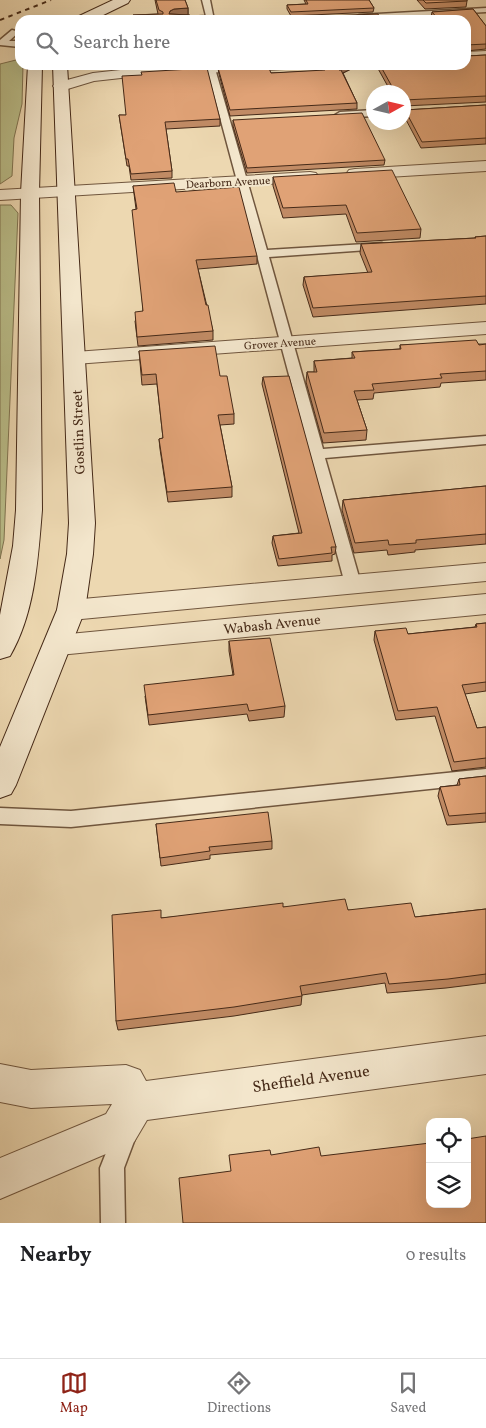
<!DOCTYPE html>
<style>
:root{--surface:#fff;--page:#f6f6f6;--text:#202124;--muted:#757577;--line:#e0e0e0;--accent:#8f2418}
body{margin:0;font-family:Vollkorn,serif;background:var(--page);color:var(--text)}
.controls{position:absolute;right:15px;bottom:15px;display:grid;overflow:hidden;border-radius:10px;box-shadow:0 5px 20px #0002}
.controls button{width:45px;height:45px;display:grid;place-items:center;padding:0;border:0;border-bottom:1px solid var(--line);background:var(--surface);color:var(--text);font:25px sans-serif}
.compass{position:absolute;left:366px;top:85px;width:45px;height:45px;border-radius:50%;background:var(--surface);box-shadow:0 5px 20px #0002;rotate:82deg}
.list{margin:0;padding:0;list-style:none}
h2{display:flex;justify-content:space-between;align-items:center;height:65px;margin:0;padding:0 20px;font-size:21px}
h2 small{font-size:16px;font-weight:400;color:var(--muted)}
.icon{flex:none;width:28px;height:28px;fill:none;stroke:currentColor;stroke-width:2;stroke-linecap:round;stroke-linejoin:round}
.map{position:relative;flex:none;width:486px;height:1223px;overflow:hidden}
.search{position:absolute;background:var(--surface);box-shadow:0 5px 20px #0002;left:15px;right:15px;top:15px;height:55px;display:flex;align-items:center;gap:12px;box-sizing:border-box;padding:0 18px;border-radius:15px;color:var(--muted);font-size:19px}
.sheet{height:135px;background:var(--surface)}
nav{display:flex;justify-content:space-around;align-items:center;box-sizing:border-box;height:70px;border-top:1px solid var(--line);background:var(--surface);font-size:14px;color:var(--muted)}
nav a{display:grid;justify-items:center;gap:2px}
nav .on{color:var(--accent)}
.map>svg:first-child{display:block}
</style>
<div class="map">
<svg width="486" height="1223" viewBox="0 0 486 1223">
<rect width="100%" height="100%" fill="#edd8b1"/>
<filter id="stains"><feTurbulence type="fractalNoise" baseFrequency=".004" numOctaves="4"/><feColorMatrix values="0 0 0 0 .2 0 0 0 0 .09 0 0 0 0 .02 0 0 0 .5 -.17"/></filter>
<radialGradient id="worn" r=".72"><stop offset=".6" stop-color="#630" stop-opacity="0"/><stop offset="1" stop-color="#630" stop-opacity=".3"/></radialGradient>
<g fill="#babe8a" stroke="#807451">
<polygon points="20,59 20,65 23,65 22,104 14,138 12,176 0,184 0,64"/>
<polygon points="0,205 11,205 18,213 4,540 0,559"/>
</g>
<g fill="none" stroke-linecap="round" stroke-linejoin="round">
<g stroke="#70563e" stroke-width="3">
<g id="service">
<polygon points="202,0 210,0 214,20 171,20 175,18 206,16"/>
<polygon points="486,8 486,12 359,19 355,17 359,15"/>
<polygon points="85,14 112,18 116,20 88,18 85,18"/>
<polygon points="144,16 162,20 126,20"/>
<polygon points="12,30 19,32 9,41 20,41 20,47 0,45 0,40"/>
<polygon points="206,65 214,65 267,250 382,243 388,246 382,249 269,257 323,449 486,436 486,444 325,458 361,584 359,588 353,589 347,588 345,584"/>
<polygon points="374,110 374,116 340,118 335,115 340,112"/>
<polygon points="486,769 486,783 71,827 0,824 0,808 71,811"/>
<polygon points="127,1116 135,1120 139,1128 124,1168 125,1223 101,1223 100,1168 119,1120"/>
</g>
</g>
<g stroke="#70563e" stroke-width="2">
<g id="minor">
<polygon points="486,51 486,59 466,60 466,52"/>
<polygon points="193,65 293,65 291,68 286,69 139,76 94,81 61,91 56,89 53,86 56,83 93,73 139,68"/>
<polygon points="486,161 486,171 355,179 349,178 346,174 349,170 355,169"/>
<polygon points="310,172 316,173 319,177 316,181 0,200 0,190"/>
<polygon points="486,322 486,334 75,364 67,363 64,358 67,353 75,352"/>
<polygon points="486,563 486,581 71,620 61,617 57,610 61,603 71,600"/>
<polygon points="486,594 486,614 59,655 49,652 45,645 49,638 59,635"/>
</g>
</g>
<g stroke="#70563e" stroke-width="2">
<polygon id="tertiary" points="486,1036 486,1074 147,1120 134,1142 0,1199 0,1158 106,1114 112,1104 31,1108 0,1102 0,1064 31,1070 126,1065 140,1070 146,1081"/>
</g>
<g stroke="#462a18" stroke-width="2">
<g id="secondary">
<polygon points="113,0 130,0 128,3 93,20 75,20 77,17"/>
<path d="M28,65H42L39,193L42,510C38,559 35,613 10,656L0,659V615L13,546L16,510L21,193Z"/>
<polygon points="53,65 67,65 95,523 93,554 85,610 16,785 11,794 0,798 0,747 57,610 67,554 69,523"/>
</g>
</g>
<use href="#service" fill="#f3e6cc" fill-rule="evenodd"/>
<use href="#minor" fill="#f3e6cc" fill-rule="evenodd"/>
<use href="#tertiary" fill="#f3e6cc" fill-rule="evenodd"/>
<use href="#secondary" fill="#f3e6cc" fill-rule="evenodd"/>
<polyline stroke="#462a18" stroke-width="2" stroke-dasharray="4.5 4.5" stroke-linecap="butt" points="0,20 51,0"/>
</g>
<g fill="#c18b65" stroke="#462a18">
<polygon points="155,0 185,0 188,8 188,15 191,20 133,20 133,15 158,14"/>
<polygon points="304,0 369,0 374,8 373,12 291,16 287,9 287,5 306,4"/>
<polygon points="417,0 467,0 467,1 466,7 425,9"/>
<polygon points="473,9 486,26 486,49 466,51 466,20 434,20 431,17 432,12"/>
<polygon points="486,55 486,102 404,106 404,92 391,92 376,65 466,65 467,56"/>
<polygon points="140,65 159,65 140,66"/>
<polygon points="319,65 359,65 343,73 357,103 357,109 230,116 219,74 218,68 271,73 322,71"/>
<polygon points="486,105 486,144 421,148 404,116 405,110"/>
<polygon points="119,115 220,119 220,126 166,129 172,171 172,178 131,180 129,166 127,166"/>
<polygon points="233,120 385,160 384,165 247,173 233,126"/>
<polygon points="273,177 421,229 420,238 356,242 346,214 283,218 273,186"/>
<polygon points="133,186 176,192 257,256 257,264 198,269 213,331 213,340 138,346 135,321 143,311 136,209"/>
<polygon points="486,236 486,304 313,317 303,285 304,277 368,273 360,253 361,244 475,238 475,237"/>
<polygon points="486,344 486,380 441,383 440,387 374,393 373,399 357,400 367,430 366,440 323,443 306,382 307,372 314,372 314,361 352,358 352,352 400,349 400,345"/>
<polygon points="139,351 220,376 234,414 234,424 220,425 232,487 232,497 168,502 160,449 159,439 163,438 157,384 142,385"/>
<polygon points="263,377 336,547 335,554 332,555 332,561 278,566 272,543 273,536 299,533 262,384"/>
<polygon points="486,486 486,544 415,550 415,552 388,555 387,550 354,553 342,510 343,500"/>
<polygon points="486,623 486,691 465,694 477,728 486,727 486,767 452,771 435,716 396,720 374,640 375,631 408,634 475,627 476,624"/>
<polygon points="229,641 285,706 284,717 249,721 247,714 149,725 145,696 233,675 229,651"/>
<polygon points="486,776 486,822 447,825 438,796 440,787 457,785 459,779"/>
<polygon points="156,824 272,841 272,849 210,855 210,859 161,866"/>
<polygon points="283,907 348,910 415,917 486,909 486,983 446,988 387,993 385,983 302,995 301,1005 234,1016 118,1030 116,1021 161,918"/>
</g>
<g fill="#9d7153" stroke="#462a18">
<polygon points="188,8 188,15 169,14 170,11 174,9"/>
<polygon points="348,65 359,65 339,75 339,70"/>
</g>
<g fill="#e0a276" stroke="#462a18">
<polygon points="156,0 185,0 188,8 174,9 170,11 169,14 190,15 191,20 133,20 133,15 163,14 163,12 159,10"/>
<polygon points="306,0 369,0 374,8 291,12 287,5 308,4"/>
<polygon points="423,0 467,0 467,1 426,3"/>
<polygon points="473,9 486,26 486,44 466,45 466,20 439,20 432,12"/>
<polygon points="378,14 381,20 296,20 294,17"/>
<polygon points="251,18 252,20 205,20"/>
<polygon points="486,55 486,96 404,100 404,104 404,92 395,92 380,65 466,65 466,56 467,56"/>
<polygon points="322,65 348,65 339,70 341,70 357,103 230,110 218,68 268,66 271,73 325,70"/>
<polygon points="207,68 220,119 165,122 172,171 131,174 128,159 126,159 119,115 126,115 122,76 142,75 141,72"/>
<polygon points="486,105 486,138 422,142 405,110"/>
<polygon points="362,113 385,160 247,168 233,120"/>
<polygon points="392,170 421,229 357,233 346,205 283,208 273,177"/>
<polygon points="174,183 176,192 239,187 257,256 196,260 206,305 208,305 213,331 137,337 135,312 143,311 132,210 137,209 133,186"/>
<polygon points="486,236 486,296 313,308 304,277 372,272 361,244 476,238 475,237"/>
<polygon points="476,340 479,345 486,344 486,371 440,374 442,378 372,384 374,390 354,391 367,430 324,433 307,372 317,372 314,361 355,358 352,352 401,349 400,345"/>
<polygon points="215,346 220,376 227,376 234,414 218,415 232,487 167,492 159,439 163,438 156,374 142,375 139,351"/>
<polygon points="289,376 336,547 331,547 332,553 279,559 273,536 302,533 263,377"/>
<polygon points="486,486 486,534 416,540 416,543 389,545 388,540 355,543 343,500"/>
<polygon points="486,623 486,682 462,685 477,728 486,727 486,758 454,762 437,707 398,711 375,631 406,628 408,634 477,627 476,624"/>
<polygon points="270,638 285,706 249,711 247,704 148,715 144,685 234,675 229,641"/>
<polygon points="486,776 486,813 449,816 440,787 460,785 459,779"/>
<polygon points="268,812 272,841 209,847 210,851 160,858 156,824"/>
<polygon points="345,899 348,910 411,903 415,917 486,909 486,974 448,979 389,984 386,973 300,986 302,996 234,1007 116,1021 112,915 161,910 161,918 283,903 283,907"/>
<polygon points="486,1136 486,1223 183,1223 179,1178 231,1171 229,1155 270,1150 271,1155 319,1147 321,1156 430,1143 430,1204 467,1204 467,1139"/>
</g>
<g text-anchor="middle" stroke-width="4" stroke-linejoin="round" paint-order="stroke">
<g font-size="11" fill="#462a18" stroke="#f3e6cc">
<text transform="translate(228 182) rotate(-3)" y="4">Dearborn Avenue</text>
<text transform="translate(280 343) rotate(-4)" y="4">Grover Avenue</text>
</g>
<g font-size="14" fill="#462a18" stroke="#f3e6cc">
<text transform="translate(78 432) rotate(-92)" y="5">Gostlin Street</text>
<text transform="translate(272 624) rotate(-6)" y="5">Wabash Avenue</text>
</g>
<g font-size="16" fill="#462a18" stroke="#f3e6cc">
<text transform="translate(311 1078) rotate(-8)" y="6">Sheffield Avenue</text>
</g>
</g>
<rect width="100%" height="100%" filter="url(#stains)"/>
<rect width="100%" height="100%" fill="url(#worn)"/>
</svg>
<div class="controls">
<button><svg class="icon" aria-label="locate" viewBox="0 0 24 24"><circle cx="12" cy="12" r="6"/><path d="M12 2v4M12 18v4M2 12h4M18 12h4"/></svg></button>
<button><svg class="icon" aria-label="layers" viewBox="0 0 24 24"><path d="M12 4l9 5-9 5-9-5zM3 14l9 5 9-5"/></svg></button>
</div>
<svg class="compass" viewBox="-18 -18 36 36"><path d="M0-13l5 13h-10z" fill="#e53935"/><path d="M0 13l5-13h-10z" fill="#757577"/></svg>
<div class="search"><svg class="icon" aria-label="search" viewBox="0 0 24 24"><circle cx="10" cy="10" r="6"/><path d="M15 15l6 6"/></svg>Search here</div>
</div>
<section class="sheet">
<h2>Nearby<small>0 results</small></h2>
<ul class="list">
</ul>
</section>
<nav>
<a class="on"><svg class="icon" aria-label="map" viewBox="0 0 24 24"><path d="M3 6l6-2 6 2 6-2v14l-6 2-6-2-6 2zM9 4v14M15 6v14"/></svg>Map</a>
<a><svg class="icon" aria-label="directions" viewBox="0 0 24 24"><path d="M12 3l9 9-9 9-9-9zM9 14v-3h6M13 9l2 2-2 2"/></svg>Directions</a>
<a><svg class="icon" aria-label="saved" viewBox="0 0 24 24"><path d="M7 4h10v16l-5-4-5 4z"/></svg>Saved</a>
</nav>
